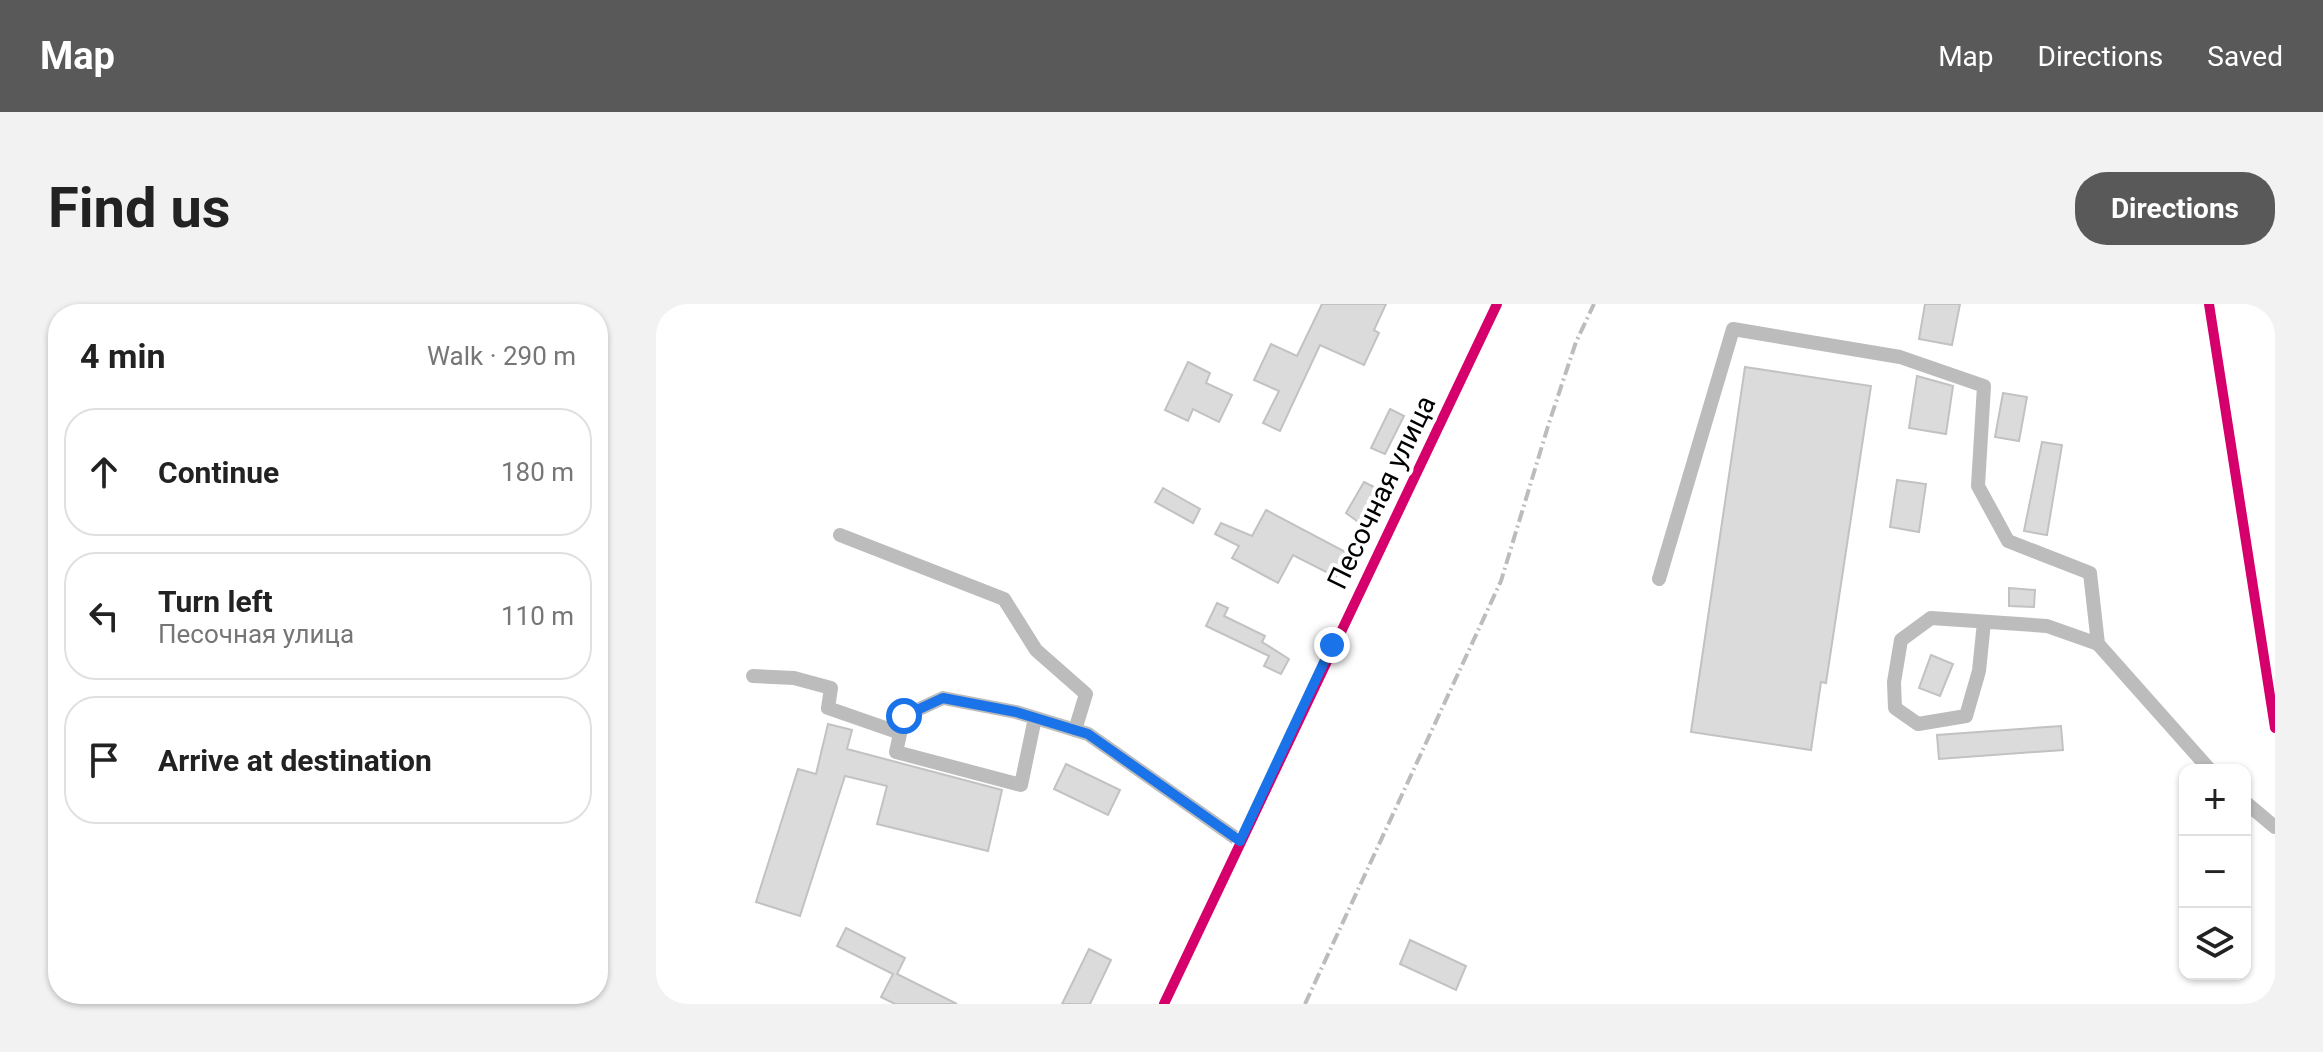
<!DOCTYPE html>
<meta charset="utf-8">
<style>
:root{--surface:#fff;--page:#f2f2f2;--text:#222;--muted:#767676;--line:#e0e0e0;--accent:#595959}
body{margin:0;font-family:Roboto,sans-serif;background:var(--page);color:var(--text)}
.controls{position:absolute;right:24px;bottom:24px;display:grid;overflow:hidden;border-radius:16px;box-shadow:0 2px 6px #0004}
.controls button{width:72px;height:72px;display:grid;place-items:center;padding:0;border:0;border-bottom:2px solid var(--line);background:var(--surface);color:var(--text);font:40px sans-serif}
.stop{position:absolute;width:24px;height:24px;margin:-18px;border:6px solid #1a73e8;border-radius:50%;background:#fff}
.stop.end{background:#1a73e8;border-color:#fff;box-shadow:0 2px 8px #0008}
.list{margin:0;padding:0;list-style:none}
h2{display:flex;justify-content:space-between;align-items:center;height:104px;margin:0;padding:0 32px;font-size:34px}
h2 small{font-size:26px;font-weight:400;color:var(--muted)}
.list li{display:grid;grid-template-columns:52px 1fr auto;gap:24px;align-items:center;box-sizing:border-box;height:128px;margin:0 16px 16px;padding:0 16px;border:2px solid var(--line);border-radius:32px}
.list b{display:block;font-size:30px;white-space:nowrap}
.list p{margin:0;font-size:26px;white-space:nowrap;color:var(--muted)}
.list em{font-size:26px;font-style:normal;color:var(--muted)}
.icon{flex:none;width:44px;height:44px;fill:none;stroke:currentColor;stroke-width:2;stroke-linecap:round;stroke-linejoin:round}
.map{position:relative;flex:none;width:1619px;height:700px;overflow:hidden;border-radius:32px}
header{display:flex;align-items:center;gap:48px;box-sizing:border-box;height:112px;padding:0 40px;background:var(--accent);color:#fff}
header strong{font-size:38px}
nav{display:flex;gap:44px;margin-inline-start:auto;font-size:28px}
.intro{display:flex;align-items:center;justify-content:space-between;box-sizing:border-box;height:192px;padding:0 48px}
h1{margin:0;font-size:56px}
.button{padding:20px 36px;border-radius:32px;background:var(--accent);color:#fff;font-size:28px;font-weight:700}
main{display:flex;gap:48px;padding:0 48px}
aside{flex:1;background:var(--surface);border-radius:32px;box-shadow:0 2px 6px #0004}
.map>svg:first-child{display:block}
</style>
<header>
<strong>Map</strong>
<nav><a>Map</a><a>Directions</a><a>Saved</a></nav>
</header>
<div class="intro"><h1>Find us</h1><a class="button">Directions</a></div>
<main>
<aside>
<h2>4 min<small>Walk · 290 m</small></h2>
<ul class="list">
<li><svg class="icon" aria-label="ahead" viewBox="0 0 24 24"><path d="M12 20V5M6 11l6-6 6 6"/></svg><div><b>Continue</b></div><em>180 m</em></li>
<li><svg class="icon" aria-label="left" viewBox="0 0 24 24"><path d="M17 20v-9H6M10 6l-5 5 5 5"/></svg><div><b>Turn left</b><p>Песочная улица</p></div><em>110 m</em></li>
<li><svg class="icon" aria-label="arrive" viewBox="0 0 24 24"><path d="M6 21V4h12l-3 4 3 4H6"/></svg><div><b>Arrive at destination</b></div></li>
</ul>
</aside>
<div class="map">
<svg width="1619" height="700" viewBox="0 0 1619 700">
<rect width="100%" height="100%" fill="#fff"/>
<g fill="#dbdbdb" stroke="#c2c2c2" stroke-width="2">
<polygon points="666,0 730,0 718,26 723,29 708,61 664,41 624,127 607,119 623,87 598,76 615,40 641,52"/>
<polygon points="1269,0 1304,0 1296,41 1263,35"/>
<polygon points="532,58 554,69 550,79 576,91 563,118 537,105 532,117 509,106"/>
<polygon points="1089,63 1215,82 1170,379 1165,378 1155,446 1035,428"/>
<polygon points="1261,72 1297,82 1290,130 1253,124"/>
<polygon points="1347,89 1371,93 1363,137 1339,133"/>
<polygon points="734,105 748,112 729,150 715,144"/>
<polygon points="1386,138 1406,141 1391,231 1368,227"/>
<polygon points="1241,176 1270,180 1263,228 1234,223"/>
<polygon points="708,178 722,185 705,220 690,209"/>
<polygon points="507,184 544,205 537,219 499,198"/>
<polygon points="610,206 695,251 689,264 686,263 680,273 637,251 622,279 576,254 583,242 559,230 565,219 596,232"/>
<polygon points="1353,284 1379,286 1378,303 1353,302"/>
<polygon points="561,299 572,304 568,312 609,332 606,338 633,355 625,370 608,362 613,352 550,322"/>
<polygon points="1275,351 1297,360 1284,392 1263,384"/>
<polygon points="172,420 196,426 191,445 346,486 332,547 221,520 231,482 189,472 144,612 100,598 142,465 160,470"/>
<polygon points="1405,422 1407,446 1283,455 1281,431"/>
<polygon points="410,460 464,486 452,511 398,485"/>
<polygon points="190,624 249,654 241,670 301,700 239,700 225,693 237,670 181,642"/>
<polygon points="754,636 810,662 800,686 744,660"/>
<polygon points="433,645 455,656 434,700 406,700"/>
</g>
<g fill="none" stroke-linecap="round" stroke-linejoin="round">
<g stroke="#bcbcbc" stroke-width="14">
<polyline points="1553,0 1619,424"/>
<polyline points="184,231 348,295 380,346 430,390 419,426"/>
<polyline points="1003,275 1077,25 1244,53 1328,82 1322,182 1352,237 1434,269 1442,340 1554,466"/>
<polyline points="1328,318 1323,367 1310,412 1262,420 1239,404 1238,378 1245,336 1275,314 1391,322 1442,340"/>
<polyline points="97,372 138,374 175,384 172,404 244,429"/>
<polyline points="379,414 365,481 240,448 248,412 287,394 360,408 432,430 584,537"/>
<polyline points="1589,498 1619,523"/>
<polyline points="508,700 841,0"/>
</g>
<polyline stroke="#bcbcbc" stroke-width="4" stroke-dasharray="12 4 2 4" stroke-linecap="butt" points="649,700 845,277 893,119 920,38 938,0"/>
<g stroke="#fff" stroke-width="15">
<g id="cycleway">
<polyline points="1553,0 1619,424"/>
<polyline points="508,700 841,0"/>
</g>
</g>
<use href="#cycleway" stroke="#d6006c" stroke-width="10"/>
</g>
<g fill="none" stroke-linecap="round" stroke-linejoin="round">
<polyline stroke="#1a73e8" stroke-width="10" points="248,412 287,394 360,408 432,430 584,537 676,341"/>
</g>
<g text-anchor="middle" stroke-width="8" stroke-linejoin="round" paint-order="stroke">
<g font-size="28" fill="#000" stroke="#fff">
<text transform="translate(725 188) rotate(-64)" y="10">Песочная улица</text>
</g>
</g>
</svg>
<div class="controls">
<button>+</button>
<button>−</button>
<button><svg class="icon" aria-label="layers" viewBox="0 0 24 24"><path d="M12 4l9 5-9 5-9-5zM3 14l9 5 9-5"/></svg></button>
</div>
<div class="stop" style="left:248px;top:412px"></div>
<div class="stop end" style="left:676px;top:341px"></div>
</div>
</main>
